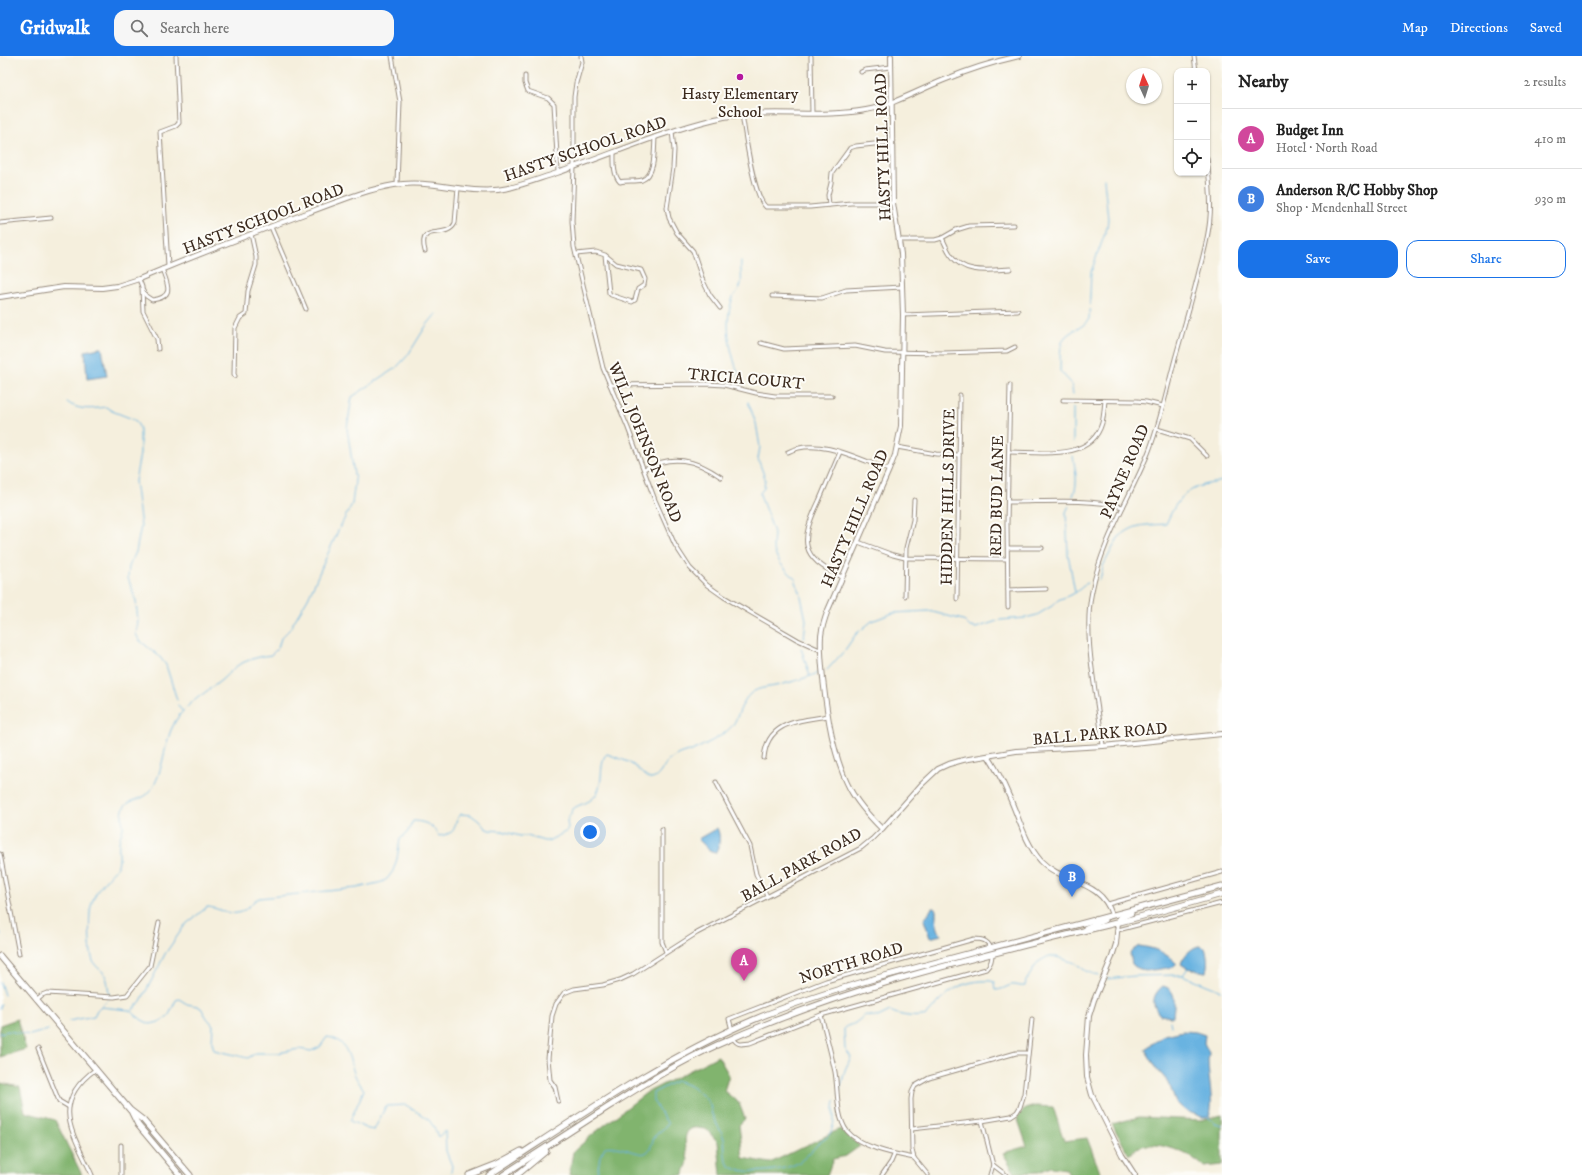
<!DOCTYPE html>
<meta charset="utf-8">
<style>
:root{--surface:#fff;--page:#f6f6f6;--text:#222;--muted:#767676;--line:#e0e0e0;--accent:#1a73e8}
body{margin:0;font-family:"IM FELL DW Pica",serif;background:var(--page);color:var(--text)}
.controls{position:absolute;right:12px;top:12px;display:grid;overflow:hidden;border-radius:8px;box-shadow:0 1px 3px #0004}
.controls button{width:36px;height:36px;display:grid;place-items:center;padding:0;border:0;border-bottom:1px solid var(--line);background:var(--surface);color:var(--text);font:20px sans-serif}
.compass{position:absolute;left:1126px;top:12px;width:36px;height:36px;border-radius:50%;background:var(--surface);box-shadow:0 1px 3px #0004;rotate:356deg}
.you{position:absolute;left:590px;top:776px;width:14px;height:14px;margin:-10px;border:3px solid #fff;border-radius:50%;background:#1a73e8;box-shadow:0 0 0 6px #1a73e833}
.badge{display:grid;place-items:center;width:26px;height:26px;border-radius:50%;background:var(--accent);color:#fff;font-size:13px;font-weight:700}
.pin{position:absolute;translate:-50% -33px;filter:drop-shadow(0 1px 2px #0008)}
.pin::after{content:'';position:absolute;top:21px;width:14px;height:12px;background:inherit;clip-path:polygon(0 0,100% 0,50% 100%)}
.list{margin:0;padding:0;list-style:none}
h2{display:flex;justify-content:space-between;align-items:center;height:52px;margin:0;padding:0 16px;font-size:17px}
h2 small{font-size:13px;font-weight:400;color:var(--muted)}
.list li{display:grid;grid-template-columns:26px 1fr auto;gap:12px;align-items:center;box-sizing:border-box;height:60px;padding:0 16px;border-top:1px solid var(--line)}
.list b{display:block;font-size:15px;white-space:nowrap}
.list p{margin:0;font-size:13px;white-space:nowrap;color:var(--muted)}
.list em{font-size:13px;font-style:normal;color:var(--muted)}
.actions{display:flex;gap:8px;padding:12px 16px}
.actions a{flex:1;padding:9px 0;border:1px solid var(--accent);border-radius:12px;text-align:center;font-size:14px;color:var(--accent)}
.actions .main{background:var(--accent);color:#fff}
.icon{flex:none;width:22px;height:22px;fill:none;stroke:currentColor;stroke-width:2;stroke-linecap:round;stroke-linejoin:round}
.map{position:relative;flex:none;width:1222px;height:1119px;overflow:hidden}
header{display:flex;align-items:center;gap:24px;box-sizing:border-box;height:56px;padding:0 20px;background:var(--accent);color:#fff}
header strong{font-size:19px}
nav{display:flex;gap:22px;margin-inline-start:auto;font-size:14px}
.search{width:280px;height:36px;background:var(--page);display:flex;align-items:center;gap:10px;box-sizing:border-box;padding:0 14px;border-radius:12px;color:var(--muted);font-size:15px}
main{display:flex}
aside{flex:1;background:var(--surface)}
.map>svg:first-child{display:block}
</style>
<header>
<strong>Gridwalk</strong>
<div class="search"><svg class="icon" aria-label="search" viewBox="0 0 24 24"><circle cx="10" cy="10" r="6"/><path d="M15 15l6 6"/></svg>Search here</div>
<nav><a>Map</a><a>Directions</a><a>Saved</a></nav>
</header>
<main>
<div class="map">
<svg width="1222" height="1119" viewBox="0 0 1222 1119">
<rect width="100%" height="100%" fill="#fdfcf7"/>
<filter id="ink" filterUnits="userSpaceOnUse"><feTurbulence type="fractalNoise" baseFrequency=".025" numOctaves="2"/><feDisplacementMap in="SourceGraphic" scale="8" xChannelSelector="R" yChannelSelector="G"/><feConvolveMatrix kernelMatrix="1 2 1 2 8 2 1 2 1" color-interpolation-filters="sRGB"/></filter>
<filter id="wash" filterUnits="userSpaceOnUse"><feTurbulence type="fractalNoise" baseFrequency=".012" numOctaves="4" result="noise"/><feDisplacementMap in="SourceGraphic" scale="16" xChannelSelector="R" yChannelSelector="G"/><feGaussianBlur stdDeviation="0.9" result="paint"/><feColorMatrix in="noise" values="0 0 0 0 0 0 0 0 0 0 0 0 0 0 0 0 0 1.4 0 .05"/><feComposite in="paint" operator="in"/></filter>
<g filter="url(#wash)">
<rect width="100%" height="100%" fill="#f5efdd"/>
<g fill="#81b46e" stroke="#5e6f46">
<polygon points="17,963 26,993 0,1001 0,969"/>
<path d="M718,1000L729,1019L724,1035L739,1047L745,1063L739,1069L743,1102L770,1107L840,1073L860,1090L846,1100L833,1103L827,1119H721L718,1086L706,1073C702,1073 696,1071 693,1072C680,1076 687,1095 688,1104C688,1109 684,1113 684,1119H569L573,1096L593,1078L646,1037Z"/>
<polygon points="0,1027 20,1031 25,1056 55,1064 82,1119 0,1119"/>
<polygon points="1035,1050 1053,1051 1064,1085 1087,1082 1101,1119 1069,1119 1066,1113 1051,1111 1039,1116 1015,1117 1003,1097 1027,1090 1017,1061 1025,1053"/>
<path d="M1222,1059V1109L1204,1111C1191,1097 1160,1085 1141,1090C1137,1091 1132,1096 1129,1099L1112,1068L1139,1061L1201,1064Z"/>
</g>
<g fill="#69b3e1" stroke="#526e80">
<polygon points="100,292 102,292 107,320 87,323 85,295"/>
<path d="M717,772C721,780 720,790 715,797L708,793L698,783Z"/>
<path d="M932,852H934L936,854C936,864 936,870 941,879L930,882L924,864Z"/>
<path d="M1139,890C1155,892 1165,896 1177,908L1174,911C1162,912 1142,919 1132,908L1130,897L1133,894Z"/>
<path d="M1199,890L1205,892C1208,900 1208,908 1206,916H1205L1187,912L1181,908C1183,900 1192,891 1199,890Z"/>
<path d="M1163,930C1178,934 1174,948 1173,960L1171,961L1160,959C1150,948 1153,938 1163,930Z"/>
<path d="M1183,975L1196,976L1205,979L1204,987L1209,997C1205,1013 1216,1047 1209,1061H1202L1186,1055L1179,1049L1175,1045L1169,1027L1157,1013L1145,993L1165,979Z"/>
</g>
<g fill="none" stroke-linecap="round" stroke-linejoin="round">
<g stroke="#69b3e1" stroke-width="1">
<path d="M740,323C731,297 723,271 732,244C733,239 738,236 740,231C743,224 740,214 741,206"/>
<path d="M1073,338L1071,327L1060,315C1061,305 1058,287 1066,280C1074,273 1083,272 1089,263L1091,216L1107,172L1108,163L1104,123"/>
<path d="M67,346C78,355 92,353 106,351L112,355L130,362L136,365L140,373V398L135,425L141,470L136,496L129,510L128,522L136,545L138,565L136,578L139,584L159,600L166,609L177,644"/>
<polyline points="748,346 756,367 760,391 758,403 765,422 764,432 760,437 761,442 771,468 774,477 773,491 776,500 781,508 795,523 800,536 806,564 804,582"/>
<polyline points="1073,386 1073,352"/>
<path d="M1073,400C1075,413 1079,427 1073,440"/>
<polyline points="1069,450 1066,456 1068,498 1075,536"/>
<path d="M1099,524L1101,520L1103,510L1118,482C1136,466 1145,470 1166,468C1176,446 1182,435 1207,428C1212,427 1217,427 1222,425"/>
<polyline points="801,592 810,620"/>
<polyline points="827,614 845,594 856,578 872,565 893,557 929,555 963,564 970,571 976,572 1000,564 1025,562 1037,559 1052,550 1058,544 1075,537 1087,527"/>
<polyline points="178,649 182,655"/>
<polyline points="0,876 1,880"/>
<polyline points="1183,919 1188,912"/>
<polyline points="1107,923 1134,920 1182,919 1222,935"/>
<polyline points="0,926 4,939"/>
<path d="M109,939C108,931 108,922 103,916C100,913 96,911 94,907C89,899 89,867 90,857C91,842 99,831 109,820C111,817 115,814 117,811C121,803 118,795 119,787C119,782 122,777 123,772C123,766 121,760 123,754C126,742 144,746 151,734C163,717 163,694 171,674C180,651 200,641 219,626C227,620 233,611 242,607C251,603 261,600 271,599L278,592L281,582L289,574L308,542L338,475L352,448L355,425L347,372L352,341L397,311L408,299L426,270L436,258"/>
<path d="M101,951L129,954L142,964L150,968L155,967L162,965L168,961L176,944L179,943L187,948L197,950L201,952L207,962L213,969L212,986L214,994L248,1002L256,997H278L299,993L311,995L320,991L327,981C347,983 349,1002 354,1017C356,1023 361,1029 364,1034L350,1065L368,1073L374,1074L386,1050L406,1049L428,1063L434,1071L438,1081L445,1075L446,1095L452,1110L451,1116"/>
<polyline points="0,952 1,948"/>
<path d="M131,956L141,945L165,898L176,882L185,869L207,851C219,851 232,863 244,854C250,851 252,845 259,842L357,832L382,826L387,823L393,815L397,803L400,783L407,777L413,765C419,765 429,767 433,772C436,774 436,777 439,780C461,776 450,771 461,758L471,759L479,765L485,772L489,774L502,775L520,780H527L544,785H548L567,775L568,772L567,765L573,753C580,747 587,749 595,740C605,728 598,704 607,698C615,701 626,704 633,709C638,712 644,721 650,723C658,724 663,711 667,706C674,700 683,695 692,695C705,688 723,681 732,670C739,661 741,646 750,638C759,630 772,632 783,628C795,625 807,622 818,617"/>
<polyline points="69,965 94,960 97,954 108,943"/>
<polyline points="1170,965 1171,970"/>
<polyline points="0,977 8,975 30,979 48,974"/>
<path d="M839,1038L845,1014L851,1001L845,993L844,974L845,971C848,970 852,969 855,967C868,958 859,958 878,961L890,955C900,960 916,962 927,959C944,940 955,927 981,925C986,925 990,924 994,926L995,934C1002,934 1005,931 1011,929C1016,928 1020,931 1025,930L1026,925L1038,906L1049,900H1053L1075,907L1086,915L1099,920"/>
<polyline points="1208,1061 1215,1067 1222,1069"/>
<path d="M597,1119L600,1100L605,1091C618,1088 640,1100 645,1097C651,1095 652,1086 654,1081C658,1076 664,1073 668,1068L653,1045V1037L676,1025C688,1027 704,1038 710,1049C711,1053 711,1057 713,1061C716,1069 722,1074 724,1083C726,1093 722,1103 731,1111C745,1119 782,1115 796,1108C805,1103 812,1094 819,1087C823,1084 828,1082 830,1077C837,1065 832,1058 835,1045"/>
</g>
</g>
</g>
<g filter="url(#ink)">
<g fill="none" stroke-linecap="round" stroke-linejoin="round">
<g stroke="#988c7e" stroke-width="5">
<g id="minor">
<polyline points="392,0 400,46 397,128"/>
<polyline points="581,0 582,6 576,27 574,41 574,111 572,165 574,191 603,312 628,372 655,444 675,489 690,512 707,529 724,541 798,584 820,594"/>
<polyline points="811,0 812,57"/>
<polyline points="1194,0 1196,15"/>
<polyline points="861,16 865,14 891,11"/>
<polyline points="525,20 525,27 528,35 548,42 554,48 558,116"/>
<path d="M742,58C745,76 753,140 766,151H810L851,147H893"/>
<polyline points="672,75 674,94 673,112 667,152 669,162 677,177 693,195 703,225 710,239 720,252"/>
<path d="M614,96C614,106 613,119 620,126C627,124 635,126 642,124C656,119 654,93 655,81"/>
<polyline points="829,149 828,139 831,127 832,117 848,95 850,92 856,90 892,86"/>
<polyline points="0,167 51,162"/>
<polyline points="271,171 306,253"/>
<path d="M942,182C945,187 947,194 951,199C964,219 990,214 1010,213"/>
<polyline points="899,184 935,184 942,182 956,174 969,170 1014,169"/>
<path d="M425,195C417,165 447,185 455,167L458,132"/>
<polyline points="576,198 596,196 605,199 616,208 641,214 645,223 644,229 638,233 635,244 632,246 611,239 609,237 605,199"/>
<polyline points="168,210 160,76 176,70 179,67 176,0"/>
<polyline points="139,223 142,231 143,255 157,283 158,293"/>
<path d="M143,235L146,240L152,244C175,241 168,229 162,213"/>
<polyline points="772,240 822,242 846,234 902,231"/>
<polyline points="903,259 1018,255"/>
<polyline points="761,287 784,293 855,290 885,296 944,297 1007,295 1015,291"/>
<polyline points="235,320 234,318 235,272 240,262 246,258 248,235 256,209 256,201 251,178"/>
<polyline points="610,329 707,328 724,329 756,337 775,340 832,340"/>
<polyline points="1063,344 1137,345 1146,346 1163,350"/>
<polyline points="1157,373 1190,383 1207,400"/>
<polyline points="897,391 936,398 959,399"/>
<path d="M788,396C817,380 861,404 889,414"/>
<path d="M840,396C833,412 826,429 819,445C800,485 799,501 842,521"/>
<path d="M1009,396C1040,396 1091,406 1102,367C1104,360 1104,352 1105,345"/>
<path d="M644,413C672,398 695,403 721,421"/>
<path d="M1008,446C1046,446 1086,442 1123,451"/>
<polyline points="858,486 893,499 905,502 1007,503"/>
<polyline points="1008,492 1042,492"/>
<polyline points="1008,534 1046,533"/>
<polyline points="905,540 906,492 913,464 914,444"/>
<polyline points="957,543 960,339"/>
<polyline points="1008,551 1007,467 1010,329"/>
<path d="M1103,690C1098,643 1082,581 1092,535C1101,487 1128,445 1147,400C1160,369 1166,336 1175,303C1183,274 1192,244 1199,215C1204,197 1209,179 1210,161C1212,142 1209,122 1207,103"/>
<path d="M764,702C767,665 799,665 828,660"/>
<polyline points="716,726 750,790 756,818 767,840"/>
<polyline points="662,773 662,886 666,896"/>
<polyline points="0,798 19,898"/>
<polyline points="1108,848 1222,816"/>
<polyline points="1118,874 1222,847"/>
<polyline points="36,944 42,939 47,937 114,941 127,939 150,910 159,867"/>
<path d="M821,959C826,978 831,997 835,1016C838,1033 836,1061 847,1075C861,1092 894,1098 914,1102"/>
<path d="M732,974L729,963L826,925L974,883C982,883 987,884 991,892"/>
<path d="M733,982C738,990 741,988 750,987L821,959L986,913C991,908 992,904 992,897"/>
<polyline points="38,993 59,1045 69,1051"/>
<polyline points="558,1045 555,1031 550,1024 548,1003 552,960 556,948 564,937 574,933 603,929 620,924 633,918 697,877 861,792 872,783 882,773"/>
<polyline points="982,1065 993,1109"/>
<polyline points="912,1073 982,1065 1011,1060 1017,1056 1020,1051 1024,1038 1032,963"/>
<polyline points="121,1089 121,1119"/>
<polyline points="993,1109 1006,1119"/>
<path d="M92,1119C73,1077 49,1047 96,1013"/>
<polyline points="882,1119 891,1106 894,1099"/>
<polyline points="928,1119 914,1102 912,1094 911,1043 912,1036 915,1030 929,1022 1016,997 1027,997"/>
<polyline points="990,1119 993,1109"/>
</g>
</g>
<g stroke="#988c7e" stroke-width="6">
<g id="tertiary">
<path d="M891,0L893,147L901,198L903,259L901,370L895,399L889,414L828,554C825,562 822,571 821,580C820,595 822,609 823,623C827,658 833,701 850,733C858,748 870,761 882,773L921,729L938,713L949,708L963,704L1016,695L1103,690L1222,678"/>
<path d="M0,241L64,231L102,232L117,230L139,223C194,200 250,178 307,157C335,147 364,134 394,129C433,122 471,141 509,132C526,128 541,122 557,117C610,99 661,76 715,63C765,51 816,63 866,54C893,49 919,34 944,24C968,14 993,6 1019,0"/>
<path d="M988,700C996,712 1003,726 1009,740C1019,762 1025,787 1041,805C1063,828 1101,823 1112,859"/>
<polyline points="1118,866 1116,888 1112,901 1094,944 1089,960 1086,999 1087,1021 1092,1039 1122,1099 1135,1119"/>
</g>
</g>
<g stroke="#988c7e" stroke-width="7">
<g id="primary">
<polyline points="0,900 130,1054 143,1064 190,1119"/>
<polyline points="132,1057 138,1069 180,1119"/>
</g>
</g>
<g stroke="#988c7e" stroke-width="7">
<g id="trunk">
<polyline points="1118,866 1120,862 1131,857"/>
<polyline points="1086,872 1104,864"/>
<polyline points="469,1119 497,1108 521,1095"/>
<path d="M489,1119C574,1064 659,1004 753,964C793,947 835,934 877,922L1222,830"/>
<path d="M503,1119C538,1096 573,1074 608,1051C643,1029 679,1006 717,989C844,931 981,900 1116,867C1152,858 1187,848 1222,838"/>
<polyline points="517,1119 546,1095"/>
</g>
</g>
<use href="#minor" stroke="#fff" stroke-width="3"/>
<use href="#tertiary" stroke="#fff" stroke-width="4"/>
<use href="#primary" stroke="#fff" stroke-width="5"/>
<use href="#trunk" stroke="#fff" stroke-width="5"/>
</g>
</g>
<circle fill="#b5179e" stroke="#fdfcf7" stroke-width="1.5" cx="740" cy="21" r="4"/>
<g text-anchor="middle" stroke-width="4" stroke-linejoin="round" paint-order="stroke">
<g font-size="16" fill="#3b2a1e" stroke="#fdfcf7">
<text x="740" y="43">Hasty Elementary<tspan x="740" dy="18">School</tspan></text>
</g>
<g font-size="16" fill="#3b2a1e" stroke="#fdfcf7">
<text transform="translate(882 91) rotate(-92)" y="6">HASTY HILL ROAD</text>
<text transform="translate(585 92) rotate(-19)" y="6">HASTY SCHOOL ROAD</text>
<text transform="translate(263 162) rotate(-21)" y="6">HASTY SCHOOL ROAD</text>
<text transform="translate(746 322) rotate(5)" y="6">TRICIA COURT</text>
<text transform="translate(646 386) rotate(68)" y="6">WILL JOHNSON ROAD</text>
<text transform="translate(1124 415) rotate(-67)" y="6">PAYNE ROAD</text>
<text transform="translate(996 440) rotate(-89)" y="6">RED BUD LANE</text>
<text transform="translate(947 441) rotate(-89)" y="6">HIDDEN HILLS DRIVE</text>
<text transform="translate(854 462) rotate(-67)" y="6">HASTY HILL ROAD</text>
<text transform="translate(1100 677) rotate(-5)" y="6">BALL PARK ROAD</text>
<text transform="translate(801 808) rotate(-29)" y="6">BALL PARK ROAD</text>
<text transform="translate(851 906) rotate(-17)" y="6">NORTH ROAD</text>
</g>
</g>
</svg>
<div class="controls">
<button>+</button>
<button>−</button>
<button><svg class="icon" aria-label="locate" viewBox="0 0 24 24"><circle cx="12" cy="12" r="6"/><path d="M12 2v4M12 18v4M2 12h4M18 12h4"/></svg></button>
</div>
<svg class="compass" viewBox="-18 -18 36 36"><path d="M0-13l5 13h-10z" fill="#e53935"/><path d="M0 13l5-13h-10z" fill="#767676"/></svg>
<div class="you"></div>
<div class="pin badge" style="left:744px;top:925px;background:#d1479c">A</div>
<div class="pin badge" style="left:1072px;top:841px;background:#3f7fe0">B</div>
</div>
<aside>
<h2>Nearby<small>2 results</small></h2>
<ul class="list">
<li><span class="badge" style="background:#d1479c">A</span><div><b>Budget Inn</b><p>Hotel · North Road</p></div><em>410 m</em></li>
<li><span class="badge" style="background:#3f7fe0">B</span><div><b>Anderson R/C Hobby Shop</b><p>Shop · Mendenhall Street</p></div><em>930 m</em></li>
</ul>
<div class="actions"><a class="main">Save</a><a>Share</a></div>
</aside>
</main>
